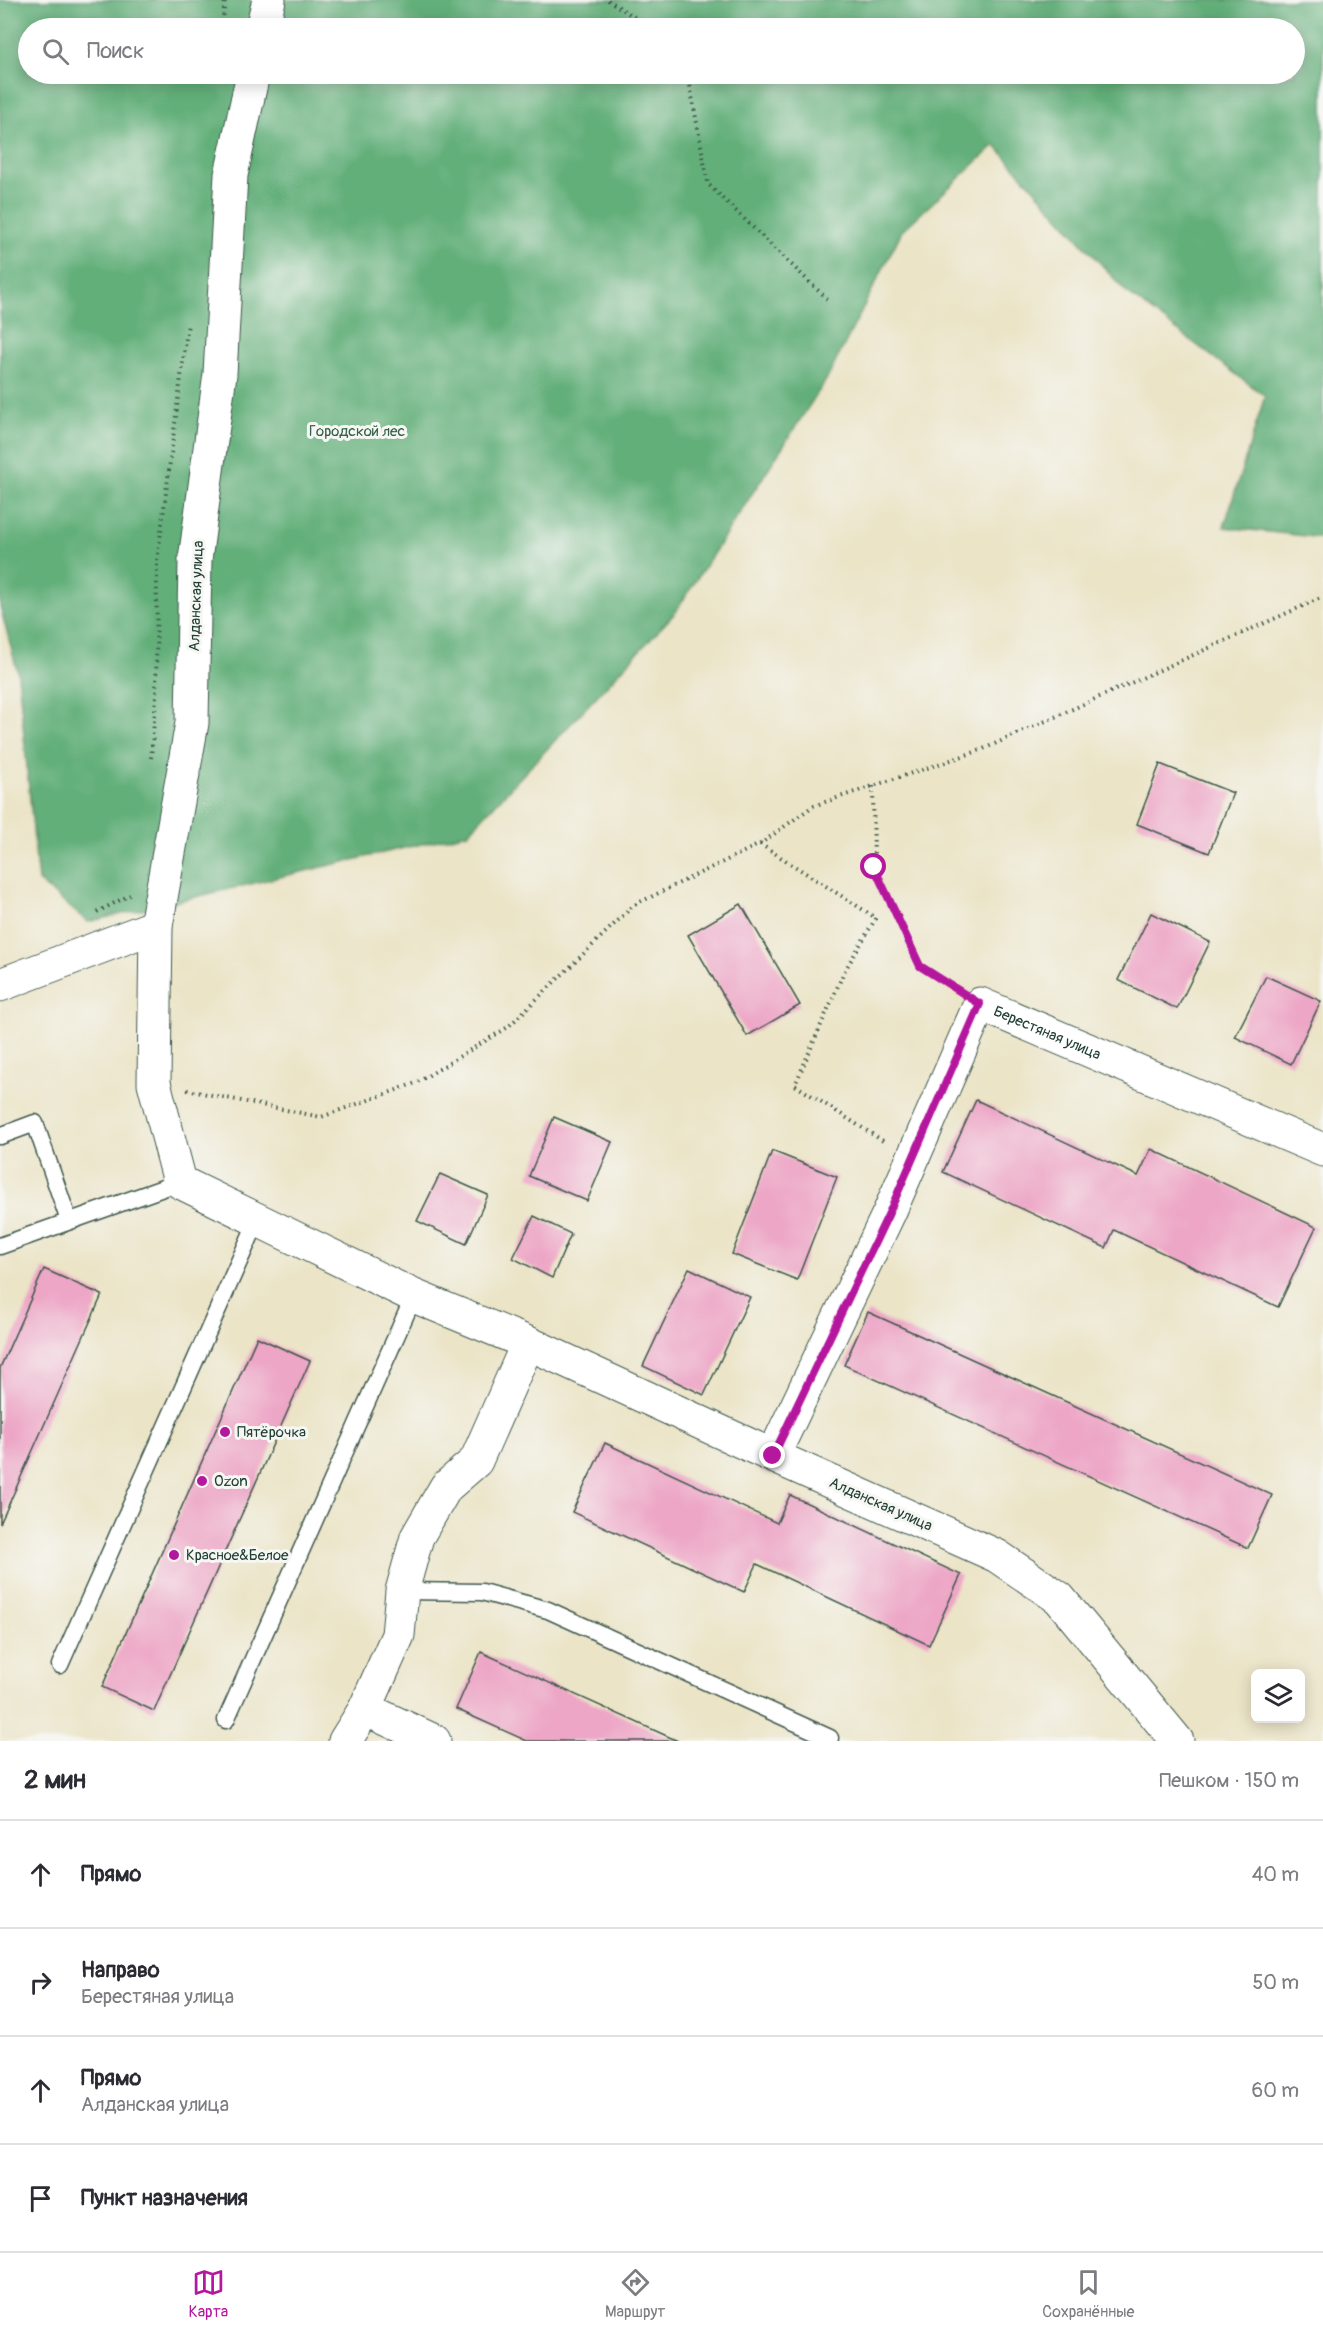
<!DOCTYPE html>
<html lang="ru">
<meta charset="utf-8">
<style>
:root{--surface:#fff;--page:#f2f2f3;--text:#2b2b33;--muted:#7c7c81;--line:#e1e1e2;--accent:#b5179e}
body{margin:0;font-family:Pangolin,sans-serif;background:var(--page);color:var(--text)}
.controls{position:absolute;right:18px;bottom:18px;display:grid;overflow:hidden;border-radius:9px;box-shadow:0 3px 15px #0003}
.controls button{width:54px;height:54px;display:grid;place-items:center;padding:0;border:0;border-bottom:2px solid var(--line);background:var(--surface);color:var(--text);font:30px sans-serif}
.stop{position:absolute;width:18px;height:18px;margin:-14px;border:4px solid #b5179e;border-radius:50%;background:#fff}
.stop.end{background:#b5179e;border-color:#fff;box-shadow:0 2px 6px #0008}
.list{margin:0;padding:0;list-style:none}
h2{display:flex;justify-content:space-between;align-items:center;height:78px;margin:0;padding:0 24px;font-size:26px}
h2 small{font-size:20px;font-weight:400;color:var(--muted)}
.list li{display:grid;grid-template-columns:39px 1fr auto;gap:18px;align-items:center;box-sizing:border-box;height:108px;padding:0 24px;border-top:2px solid var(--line)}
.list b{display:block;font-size:22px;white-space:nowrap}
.list p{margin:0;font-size:20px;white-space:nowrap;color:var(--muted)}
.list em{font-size:20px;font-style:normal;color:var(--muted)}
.icon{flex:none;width:33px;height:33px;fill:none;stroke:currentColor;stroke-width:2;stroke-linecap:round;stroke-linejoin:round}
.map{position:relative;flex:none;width:1323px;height:1741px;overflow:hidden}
.search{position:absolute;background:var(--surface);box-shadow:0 3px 15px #0003;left:18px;right:18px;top:18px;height:66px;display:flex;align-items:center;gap:15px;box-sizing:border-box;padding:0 21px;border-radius:33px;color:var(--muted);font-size:22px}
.sheet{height:510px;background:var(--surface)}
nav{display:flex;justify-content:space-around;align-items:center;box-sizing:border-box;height:84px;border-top:2px solid var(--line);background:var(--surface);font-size:16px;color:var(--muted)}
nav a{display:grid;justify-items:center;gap:3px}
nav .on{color:var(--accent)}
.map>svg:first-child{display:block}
</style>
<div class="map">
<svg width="1323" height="1741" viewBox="0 0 1323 1741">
<rect width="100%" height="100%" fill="#f6f6f2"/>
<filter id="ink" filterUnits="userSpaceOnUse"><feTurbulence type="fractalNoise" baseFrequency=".0167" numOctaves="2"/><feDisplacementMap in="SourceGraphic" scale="12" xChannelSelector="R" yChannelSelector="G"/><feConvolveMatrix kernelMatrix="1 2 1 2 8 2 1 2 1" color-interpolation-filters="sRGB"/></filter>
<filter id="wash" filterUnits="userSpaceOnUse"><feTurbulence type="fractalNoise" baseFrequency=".008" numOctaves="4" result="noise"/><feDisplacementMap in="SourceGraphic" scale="24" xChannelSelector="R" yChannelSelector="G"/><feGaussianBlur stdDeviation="1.35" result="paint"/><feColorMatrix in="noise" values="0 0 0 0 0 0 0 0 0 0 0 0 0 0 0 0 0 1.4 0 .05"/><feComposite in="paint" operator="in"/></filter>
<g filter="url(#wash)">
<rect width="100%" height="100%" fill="#ebe4c7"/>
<path fill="#62af79" stroke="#407656" stroke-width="1.5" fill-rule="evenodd" d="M0,0H1323V538L1224,527L1265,396L1126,292L995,145L902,231L828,377L674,614L468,833L88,922L38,881L18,674L0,606ZM28,28H1294V74H28Z"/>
<g id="blocks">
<g fill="#eda6c6">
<polygon points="1160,764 1233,793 1209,853 1137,824"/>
<polygon points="741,904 800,1005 747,1036 688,935"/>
<polygon points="1151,913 1210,942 1177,1009 1118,980"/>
<polygon points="1266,976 1321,1001 1291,1064 1235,1037"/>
<polygon points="976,1100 1138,1176 1151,1149 1316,1227 1278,1307 1114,1230 1106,1248 943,1172"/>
<polygon points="554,1117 612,1142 587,1201 529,1176"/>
<polygon points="772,1151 837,1177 797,1280 732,1254"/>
<polygon points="440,1174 488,1195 466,1244 417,1221"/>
<polygon points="534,1216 571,1234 552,1278 513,1258"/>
<polygon points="689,1268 750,1297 704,1395 643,1366"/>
<polygon points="44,1269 102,1295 0,1524 0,1368"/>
<polygon points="868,1312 1272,1495 1248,1548 844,1365"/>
<polygon points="257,1337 310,1361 154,1711 102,1687"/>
<polygon points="605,1443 777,1523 790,1495 961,1575 929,1645 757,1564 744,1592 572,1512"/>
<polygon points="481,1652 678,1741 527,1741 456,1709"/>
</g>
</g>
</g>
<g filter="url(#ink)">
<use href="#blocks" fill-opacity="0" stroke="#3e564a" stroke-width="1.5"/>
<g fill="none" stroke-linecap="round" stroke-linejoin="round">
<g stroke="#3e564a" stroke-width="19">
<g id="lane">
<polyline points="0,1136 35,1123 69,1221"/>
<polyline points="0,1246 180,1182"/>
<polyline points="402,1591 482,1592 548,1610 830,1738"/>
<polyline points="60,1665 257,1221"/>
<polyline points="226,1720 414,1296"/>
</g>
</g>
<g stroke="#3e564a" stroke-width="35">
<g id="street">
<polyline points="262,28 269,0"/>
<polyline points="253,74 231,175 220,374 195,560 192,723 156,926 154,1083 180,1182 414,1296 528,1343 773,1456"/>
<polyline points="0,985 156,926"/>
<polyline points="345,1741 365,1709"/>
<polyline points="434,1741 365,1709 398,1635 402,1591 417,1537 446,1487 476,1461 528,1343"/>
<path id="s1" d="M1177,1741L1059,1598L997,1556L773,1456L889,1213L980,1004L1323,1150"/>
</g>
</g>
<g stroke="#3e564a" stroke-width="4" stroke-dasharray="1.5 4.5" stroke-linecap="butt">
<polyline points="608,0 651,28"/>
<polyline points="222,28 225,0"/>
<polyline points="688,74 708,184 827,299"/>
<polyline points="151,758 156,698 157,562 188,323"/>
<polyline points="873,786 874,867 920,966 954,987"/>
<polyline points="760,844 876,918 844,972 795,1085 883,1141"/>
<polyline points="97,912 130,895"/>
<polyline points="187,1090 321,1117 416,1083 508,1027 634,905 760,844 813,806 981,750 1323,597"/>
</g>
<use href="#lane" stroke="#fff" stroke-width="16"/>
<use href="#street" stroke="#fff" stroke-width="33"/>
</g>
</g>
<g fill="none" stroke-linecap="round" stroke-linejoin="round" filter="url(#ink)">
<polyline stroke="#b5179e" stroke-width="8" points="773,1456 889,1213 980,1004 920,966 874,867"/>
</g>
<g fill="#b5179e" stroke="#f6f6f2" stroke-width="2">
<circle cx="225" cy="1432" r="6"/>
<circle cx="202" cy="1481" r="6"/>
<circle cx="174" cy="1555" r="6"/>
</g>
<g text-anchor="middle" stroke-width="6" stroke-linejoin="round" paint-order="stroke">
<g font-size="15" fill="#35604a" stroke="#f6f6f2">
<text x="357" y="436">Городской лес</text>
</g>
<g font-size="15" fill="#1f3d34" stroke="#f6f6f2">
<text transform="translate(196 596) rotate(-88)" y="5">Алданская улица</text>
<text dy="5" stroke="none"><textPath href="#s1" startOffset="1076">Берестяная улица</textPath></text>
<text transform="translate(881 1504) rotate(24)" y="5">Алданская улица</text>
</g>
<g font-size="15" fill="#1f3d34" stroke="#f6f6f2" text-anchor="start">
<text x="237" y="1437">Пятёрочка</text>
<text x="214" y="1486">Ozon</text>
<text x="186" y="1560">Красное&amp;Белое</text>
</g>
</g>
</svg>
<div class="controls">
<button><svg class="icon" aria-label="layers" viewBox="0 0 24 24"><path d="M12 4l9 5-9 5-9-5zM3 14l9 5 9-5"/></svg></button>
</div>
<div class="stop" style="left:874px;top:867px"></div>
<div class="stop end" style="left:773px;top:1456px"></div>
<div class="search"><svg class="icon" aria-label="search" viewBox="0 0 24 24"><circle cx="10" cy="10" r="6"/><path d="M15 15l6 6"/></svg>Поиск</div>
</div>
<section class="sheet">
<h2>2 мин<small>Пешком · 150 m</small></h2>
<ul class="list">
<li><svg class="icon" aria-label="ahead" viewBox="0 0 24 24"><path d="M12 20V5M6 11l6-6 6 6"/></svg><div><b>Прямо</b></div><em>40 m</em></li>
<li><svg class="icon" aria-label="right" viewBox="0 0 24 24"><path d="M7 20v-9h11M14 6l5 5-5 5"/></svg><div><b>Направо</b><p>Берестяная улица</p></div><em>50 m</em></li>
<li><svg class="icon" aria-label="ahead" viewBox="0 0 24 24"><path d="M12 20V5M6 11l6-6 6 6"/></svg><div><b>Прямо</b><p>Алданская улица</p></div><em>60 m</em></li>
<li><svg class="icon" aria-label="arrive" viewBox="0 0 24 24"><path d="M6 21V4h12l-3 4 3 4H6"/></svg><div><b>Пункт назначения</b></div></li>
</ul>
</section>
<nav>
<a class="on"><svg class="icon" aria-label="map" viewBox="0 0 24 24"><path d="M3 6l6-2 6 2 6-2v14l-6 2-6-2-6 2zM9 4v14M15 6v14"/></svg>Карта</a>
<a><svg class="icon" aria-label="directions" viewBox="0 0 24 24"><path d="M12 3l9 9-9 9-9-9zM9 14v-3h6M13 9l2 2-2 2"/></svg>Маршрут</a>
<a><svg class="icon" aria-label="saved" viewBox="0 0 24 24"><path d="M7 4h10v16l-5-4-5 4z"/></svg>Сохранённые</a>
</nav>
